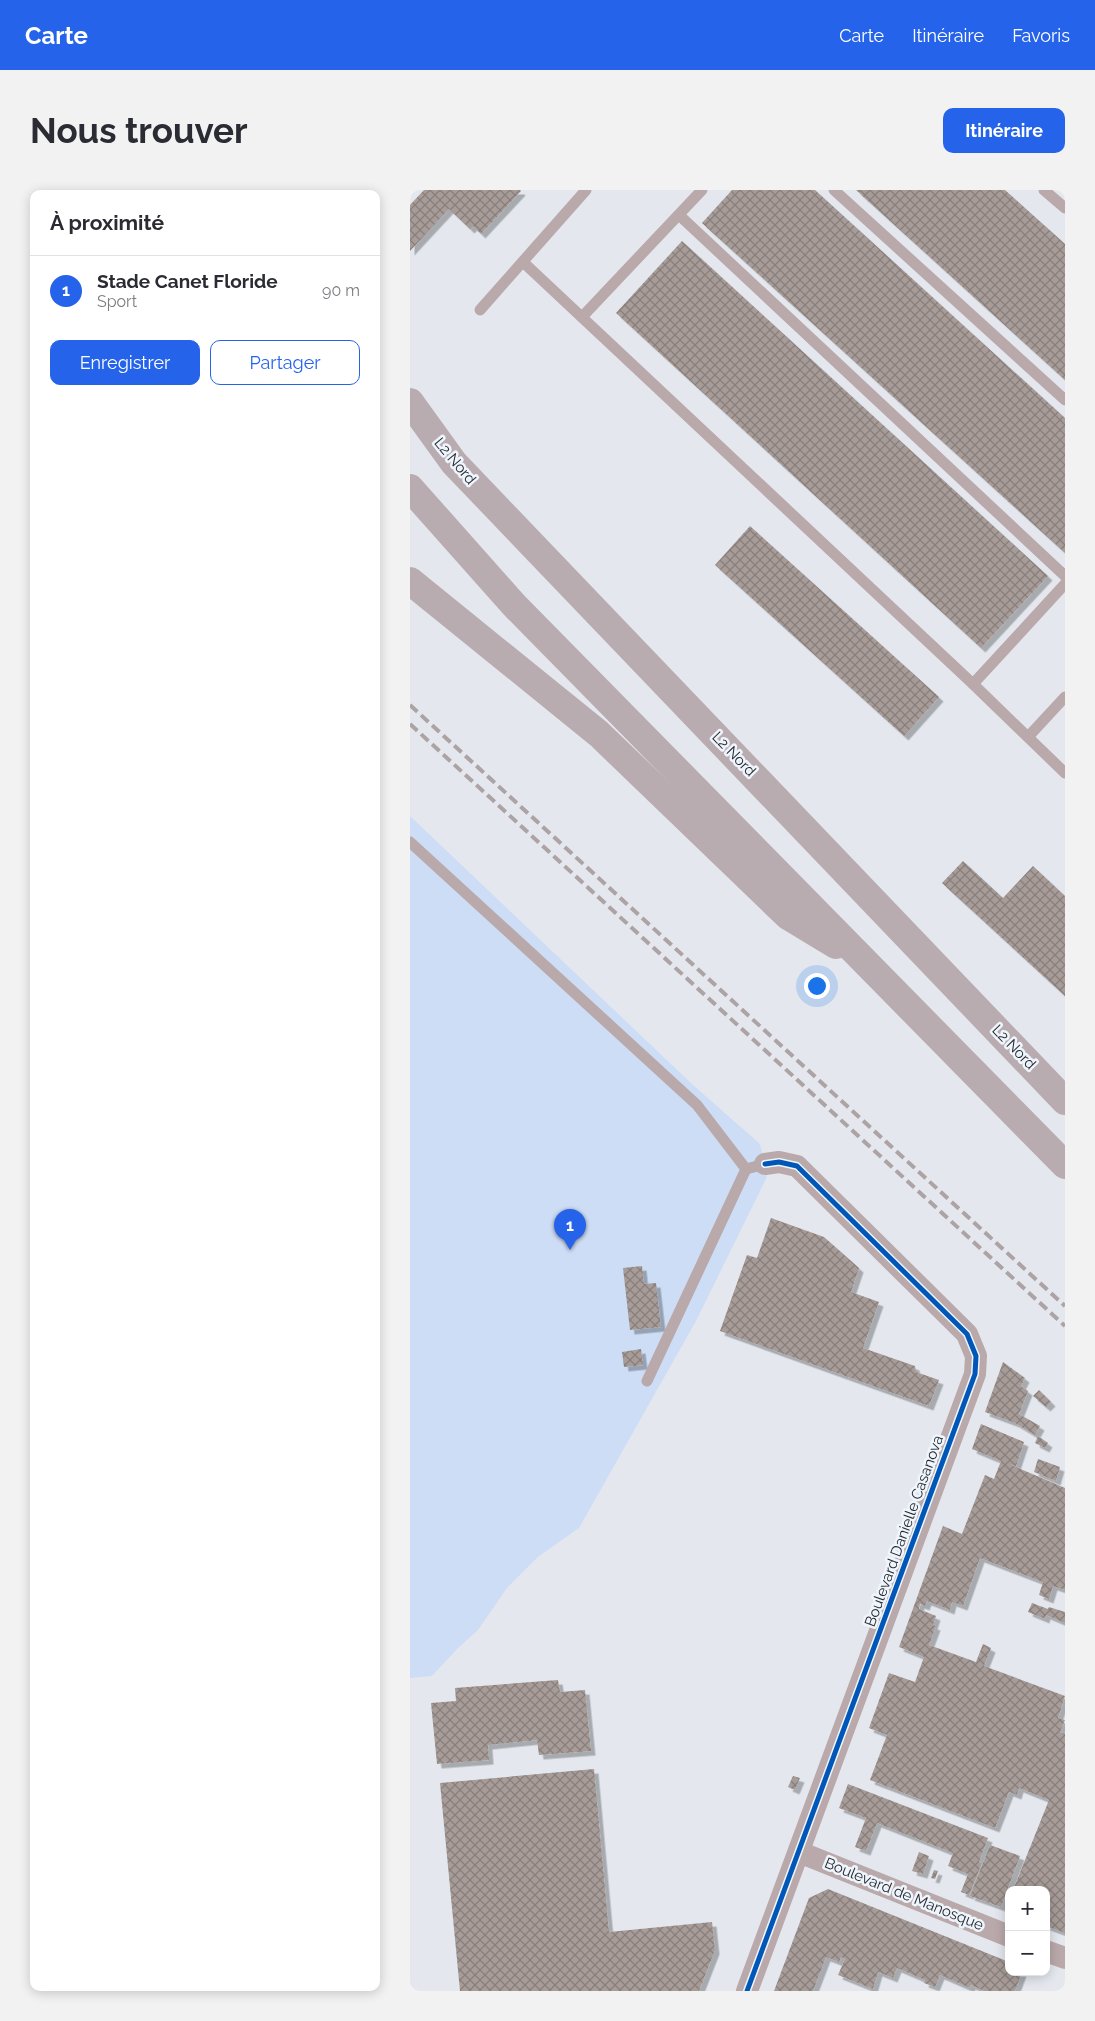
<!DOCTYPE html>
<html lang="fr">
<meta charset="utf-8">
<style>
:root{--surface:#fff;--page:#f2f2f3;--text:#2b2b33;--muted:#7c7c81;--line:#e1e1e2;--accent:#2563eb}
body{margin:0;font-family:Raleway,sans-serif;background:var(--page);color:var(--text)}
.controls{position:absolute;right:15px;bottom:15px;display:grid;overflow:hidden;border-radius:10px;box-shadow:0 2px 12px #0003}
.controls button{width:45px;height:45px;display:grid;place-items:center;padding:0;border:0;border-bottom:1px solid var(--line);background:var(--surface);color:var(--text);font:25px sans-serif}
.you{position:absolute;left:406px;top:795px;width:18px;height:18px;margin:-12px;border:4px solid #fff;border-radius:50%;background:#1a73e8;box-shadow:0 0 0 8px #1a73e833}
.badge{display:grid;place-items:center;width:32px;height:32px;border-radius:50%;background:var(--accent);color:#fff;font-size:16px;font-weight:700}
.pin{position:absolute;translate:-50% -41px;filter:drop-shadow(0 1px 2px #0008)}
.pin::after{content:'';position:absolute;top:26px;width:18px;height:15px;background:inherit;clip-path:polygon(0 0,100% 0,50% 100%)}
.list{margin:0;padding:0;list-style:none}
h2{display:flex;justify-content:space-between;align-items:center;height:65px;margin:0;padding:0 20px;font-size:21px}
h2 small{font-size:16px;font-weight:400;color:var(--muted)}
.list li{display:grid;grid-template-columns:32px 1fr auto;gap:15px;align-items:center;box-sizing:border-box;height:70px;padding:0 20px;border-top:1px solid var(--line)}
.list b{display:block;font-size:19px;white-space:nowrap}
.list p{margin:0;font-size:16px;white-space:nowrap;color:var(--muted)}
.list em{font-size:16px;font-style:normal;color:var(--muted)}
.actions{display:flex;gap:10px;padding:15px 20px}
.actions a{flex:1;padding:11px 0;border:1px solid var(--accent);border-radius:10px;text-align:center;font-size:18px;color:var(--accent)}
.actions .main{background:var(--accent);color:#fff}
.map{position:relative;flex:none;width:655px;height:1801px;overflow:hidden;border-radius:10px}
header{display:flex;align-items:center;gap:30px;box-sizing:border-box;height:70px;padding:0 25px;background:var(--accent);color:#fff}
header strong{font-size:24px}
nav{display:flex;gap:28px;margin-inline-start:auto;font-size:18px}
.intro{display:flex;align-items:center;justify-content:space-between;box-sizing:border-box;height:120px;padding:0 30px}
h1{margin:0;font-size:35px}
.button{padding:12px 22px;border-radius:10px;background:var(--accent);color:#fff;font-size:18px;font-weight:700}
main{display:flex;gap:30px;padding:0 30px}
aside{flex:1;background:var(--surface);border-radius:10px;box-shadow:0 2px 12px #0003}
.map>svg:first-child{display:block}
</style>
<header>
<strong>Carte</strong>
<nav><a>Carte</a><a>Itinéraire</a><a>Favoris</a></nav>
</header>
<div class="intro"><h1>Nous trouver</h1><a class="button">Itinéraire</a></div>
<main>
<aside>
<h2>À proximité<small></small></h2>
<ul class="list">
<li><span class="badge">1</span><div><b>Stade Canet Floride</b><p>Sport</p></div><em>90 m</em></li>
</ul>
<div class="actions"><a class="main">Enregistrer</a><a>Partager</a></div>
</aside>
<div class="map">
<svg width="655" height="1801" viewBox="0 0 655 1801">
<defs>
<pattern id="building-cross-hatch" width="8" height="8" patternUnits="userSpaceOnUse" patternTransform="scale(1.25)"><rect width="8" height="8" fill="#a79c98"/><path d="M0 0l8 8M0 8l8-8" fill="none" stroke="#887f7c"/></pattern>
<filter id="shadow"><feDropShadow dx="4.5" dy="4.5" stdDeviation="0" flood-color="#0004"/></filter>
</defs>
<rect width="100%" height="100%" fill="#e4e8ee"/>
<polygon fill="#cdddf5" points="0,626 282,894 350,954 357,983 356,989 286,1131 169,1338 128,1367 97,1398 68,1440 48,1458 22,1486 0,1488"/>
<g fill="url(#building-cross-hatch)" filter="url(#shadow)">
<polygon points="14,0 110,0 111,1 71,44 63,36 60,39 39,19 0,61 0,15"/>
<polygon points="322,0 405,0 655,228 655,363 292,33"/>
<polygon points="446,0 595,0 655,54 655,190"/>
<polygon points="272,51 638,386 571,458 206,123"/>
<polygon points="340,336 529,507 494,546 305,375"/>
<polygon points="553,671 593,708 623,676 655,706 655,806 532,693"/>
<polygon points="361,1028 414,1047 449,1078 441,1102 469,1112 453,1158 505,1176 506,1182 529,1190 519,1216 310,1141 337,1065 347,1068"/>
<polygon points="232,1076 234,1094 246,1093 251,1137 220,1140 213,1078"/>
<polygon points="231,1159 233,1175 214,1177 212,1162"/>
<polygon points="593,1172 615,1188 611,1196 618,1201 609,1224 630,1236 625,1245 605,1233 575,1222"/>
<polygon points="629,1200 641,1212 636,1217 623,1206"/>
<polygon points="571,1234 614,1252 606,1276 599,1274 655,1298 655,1400 643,1396 639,1409 629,1405 633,1392 570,1368 553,1416 542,1412 540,1420 517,1411 515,1416 510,1414 509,1419 526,1426 523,1435 526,1436 519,1455 566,1472 573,1454 581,1458 574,1476 655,1506 648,1528 655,1530 650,1542 655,1544 655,1743 636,1736 636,1700 603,1700 639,1610 609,1598 607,1605 599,1602 585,1638 460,1590 477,1545 459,1538 479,1483 505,1492 514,1467 489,1457 533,1336 552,1344 575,1285 584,1289 591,1271 562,1259"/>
<polygon points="628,1246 638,1253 635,1258 625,1253"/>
<polygon points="628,1269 650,1277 646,1291 624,1282"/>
<polygon points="622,1413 638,1419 639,1417 655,1422 655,1433 636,1425 635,1429 618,1422"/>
<polygon points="148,1490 150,1502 175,1500 181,1561 129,1565 127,1550 78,1555 79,1570 27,1574 21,1513 46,1511 45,1498"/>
<polygon points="184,1579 199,1742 302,1732 305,1760 289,1801 50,1801 30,1593"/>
<polygon points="383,1586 390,1588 385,1600 378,1597"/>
<polygon points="438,1594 578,1648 569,1672 572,1673 559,1705 551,1702 558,1684 538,1676 543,1663 467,1633 456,1661 445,1657 456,1628 429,1618"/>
<polygon points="580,1655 610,1666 591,1717 560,1706"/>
<polygon points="509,1662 519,1666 513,1684 502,1681"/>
<polygon points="524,1680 528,1681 525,1689 521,1688"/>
<polygon points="418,1699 599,1772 599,1782 612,1782 605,1801 574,1801 561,1795 560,1798 530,1785 525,1797 514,1793 515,1790 487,1778 483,1788 468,1782 463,1799 428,1785 435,1769 431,1767 429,1772 416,1767 403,1801 364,1801 399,1708"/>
</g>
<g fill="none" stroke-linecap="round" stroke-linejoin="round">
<g stroke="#baa9aa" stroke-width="11">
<polyline points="424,0 655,210"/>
<polyline points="634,0 655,18"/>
<polyline points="269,25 655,386"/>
<polyline points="113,72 563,494 655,394"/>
<polyline points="70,120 176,0"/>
<polyline points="172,127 292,0"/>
<polyline points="563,494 655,583"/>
<polyline points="618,547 655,507"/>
<polyline points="0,652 287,915 336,979 355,974"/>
<polyline points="237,1191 336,979"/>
</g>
<g stroke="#baa9aa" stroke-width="22">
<polyline points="389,1662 599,1746"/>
<polyline points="636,1761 655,1768"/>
<polyline points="337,1801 565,1184 566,1166 557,1144 387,976 369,972 355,974"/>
</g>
<g stroke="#b9acb0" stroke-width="28">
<polyline points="0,212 44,273 655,911"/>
<polyline points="0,298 104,415 655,975"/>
<polyline points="0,391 189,544 378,726 426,755"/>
</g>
<g stroke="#ada3a5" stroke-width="4" stroke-dasharray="10 5" stroke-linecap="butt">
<polyline points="0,515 655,1116"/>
<polyline points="0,534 655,1136"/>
</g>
<g stroke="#eff5fd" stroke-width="8">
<polyline id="cycleway" points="337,1801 565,1184 566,1166 557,1144 387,976 369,972 355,974"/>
</g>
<use href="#cycleway" stroke="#0057b8" stroke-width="5"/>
</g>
<g text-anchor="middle" stroke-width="5" stroke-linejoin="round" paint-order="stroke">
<g font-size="15" fill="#26292d" stroke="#eff5fd">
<text transform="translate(45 271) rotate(50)" y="5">L2 Nord</text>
<text transform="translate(324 564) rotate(46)" y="5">L2 Nord</text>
<text transform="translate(604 857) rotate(46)" y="5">L2 Nord</text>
<text transform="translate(494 1341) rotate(-70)" y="5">Boulevard Danielle Casanova</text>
<text transform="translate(494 1704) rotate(22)" y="5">Boulevard de Manosque</text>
</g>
</g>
</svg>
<div class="controls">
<button>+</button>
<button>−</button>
</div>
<div class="you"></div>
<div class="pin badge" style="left:160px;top:1060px">1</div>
</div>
</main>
